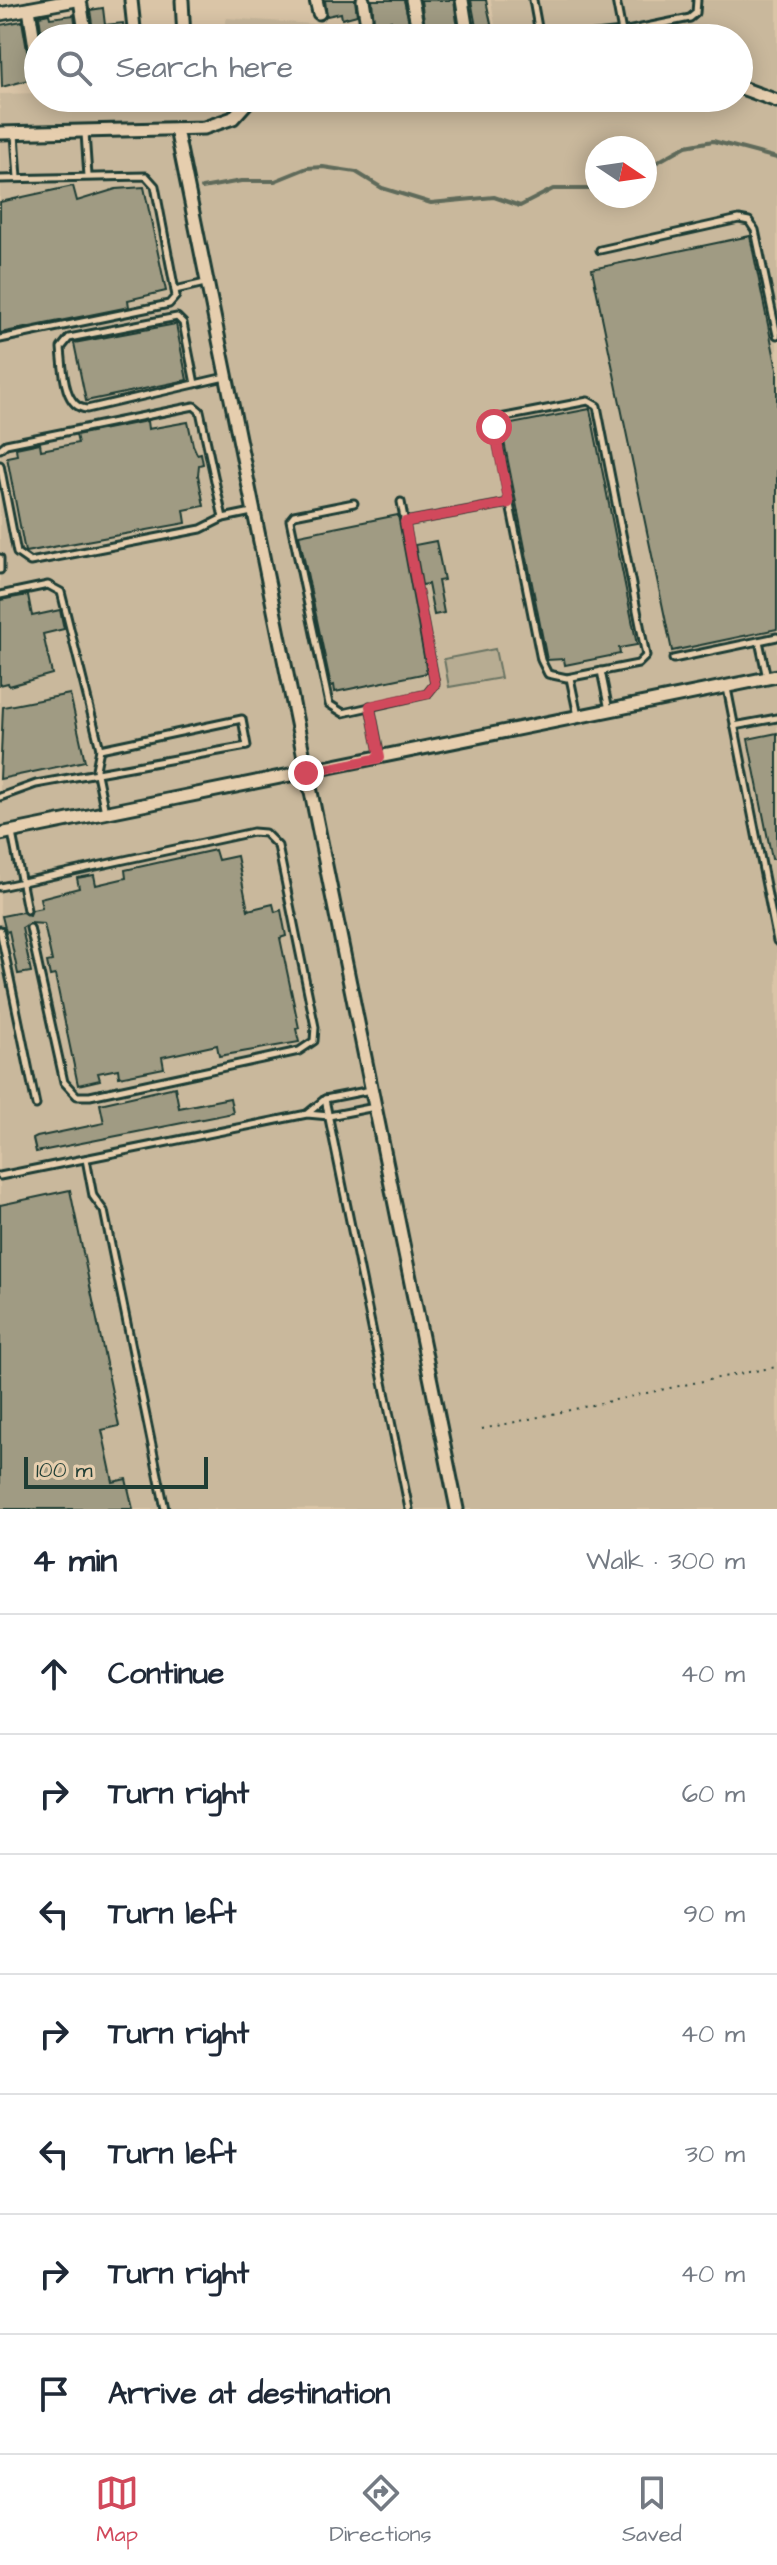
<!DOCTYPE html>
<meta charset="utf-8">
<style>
:root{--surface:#fff;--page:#f6f6f7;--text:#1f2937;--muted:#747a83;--line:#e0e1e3;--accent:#d1495b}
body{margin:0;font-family:"Architects Daughter",sans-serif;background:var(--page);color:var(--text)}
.compass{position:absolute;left:585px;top:136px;width:72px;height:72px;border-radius:50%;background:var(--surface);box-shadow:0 4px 20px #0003;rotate:103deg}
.scale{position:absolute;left:24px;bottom:20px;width:184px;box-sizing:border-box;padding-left:8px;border:4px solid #1f3d34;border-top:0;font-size:22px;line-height:28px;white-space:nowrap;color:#1f3d34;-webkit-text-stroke:6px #e6ceae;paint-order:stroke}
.stop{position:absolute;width:24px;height:24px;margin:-18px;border:6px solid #d1495b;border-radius:50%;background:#fff}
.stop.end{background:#d1495b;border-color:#fff;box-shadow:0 2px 8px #0008}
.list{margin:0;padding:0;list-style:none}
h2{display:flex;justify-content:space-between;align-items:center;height:104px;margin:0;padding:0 32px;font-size:34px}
h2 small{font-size:26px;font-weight:400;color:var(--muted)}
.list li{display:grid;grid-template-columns:52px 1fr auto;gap:24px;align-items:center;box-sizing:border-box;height:120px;padding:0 32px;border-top:2px solid var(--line)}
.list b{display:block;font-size:30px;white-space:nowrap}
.list em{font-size:26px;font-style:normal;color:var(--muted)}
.icon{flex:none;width:44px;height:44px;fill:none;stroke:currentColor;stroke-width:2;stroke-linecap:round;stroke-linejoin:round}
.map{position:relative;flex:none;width:777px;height:1509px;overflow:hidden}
.search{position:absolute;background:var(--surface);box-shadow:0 4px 20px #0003;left:24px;right:24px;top:24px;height:88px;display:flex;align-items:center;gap:20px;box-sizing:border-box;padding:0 28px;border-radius:44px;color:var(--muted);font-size:30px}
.sheet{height:944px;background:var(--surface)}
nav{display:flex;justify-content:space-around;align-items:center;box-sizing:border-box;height:112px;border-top:2px solid var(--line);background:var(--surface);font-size:22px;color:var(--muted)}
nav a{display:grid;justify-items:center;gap:4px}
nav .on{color:var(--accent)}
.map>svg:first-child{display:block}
</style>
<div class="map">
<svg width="777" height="1509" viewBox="0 0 777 1509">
<rect width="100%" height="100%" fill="#dac5a7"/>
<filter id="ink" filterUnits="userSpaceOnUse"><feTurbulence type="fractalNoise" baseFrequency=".0125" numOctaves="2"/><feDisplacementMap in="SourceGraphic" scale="16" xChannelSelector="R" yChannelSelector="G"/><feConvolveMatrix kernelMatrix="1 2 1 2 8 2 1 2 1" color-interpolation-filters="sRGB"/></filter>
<g filter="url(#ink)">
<g fill="#c9b89c" fill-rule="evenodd">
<path d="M491,0H777V1509H0V94L38,93V98H182L196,105L199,98H739V38H497ZM597,148H645V196H597Z"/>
<polygon points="227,18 356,27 425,38 220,38"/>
</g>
<polygon fill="#b7ac92" stroke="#6b7463" stroke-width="2" points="495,649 501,678 449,687 444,659"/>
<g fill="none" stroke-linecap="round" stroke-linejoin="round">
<g stroke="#5e6b5a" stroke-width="4">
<polyline points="645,169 686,146 713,141 777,158"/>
<polyline points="202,188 241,181 275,181 307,168 323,167 356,172 382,188 431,203 494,197 520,206 553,189 597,189"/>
</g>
</g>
<g fill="#a09b83" stroke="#1f3d34" stroke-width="2">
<polygon points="325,0 355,0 357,15 342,19 341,13 327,16"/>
<polygon points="372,0 404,0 411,30 393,31 391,21 374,24"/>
<polygon points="421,0 454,0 458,30 443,34 442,26 425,29"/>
<polygon points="471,0 486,0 494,38 478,38"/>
<polygon points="103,8 105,25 123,23 125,36 94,38 90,10"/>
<polygon points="49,14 50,18 74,15 76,27 41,30 39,16"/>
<polygon points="22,21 32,79 2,87 0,25"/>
<polygon points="73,186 77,201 116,189 144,187 166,291 128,300 129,307 0,333 0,202"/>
<polygon points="750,236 777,369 777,629 672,651 592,269"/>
<polygon points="176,324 187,380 86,401 74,343"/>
<polygon points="590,409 637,645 619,648 620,654 565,665 564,659 547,660 501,426"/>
<polygon points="147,421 148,429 188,422 193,445 197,454 201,453 203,464 199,465 198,475 204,506 184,510 186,523 25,552 7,457 17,455 16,448 40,443 41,450 78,443 76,435"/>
<polygon points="398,515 427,673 335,692 334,685 331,686 299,535"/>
<polygon points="436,541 444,580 438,581 444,613 434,615 428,584 422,585 415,545"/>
<polygon points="28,595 32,616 60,610 64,629 43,634 52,674 9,686 8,683 0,685 0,600"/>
<polygon points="70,694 85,761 0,779 3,707"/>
<polygon points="777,733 777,859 772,859 748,739"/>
<polygon points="215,850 218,860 237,856 248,910 273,904 275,912 281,910 286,936 280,938 299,1028 296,1029 299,1042 219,1056 217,1045 162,1057 164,1068 119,1077 118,1069 98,1073 100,1080 78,1085 55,975 50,976 47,962 52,961 44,924 30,923 22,928 31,972 18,974 9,931 6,932 2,916 22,912 30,915 32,910 42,908 40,898 79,888 77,878 94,875 96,885 126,878 125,870"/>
<polygon points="175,1087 179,1108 230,1098 233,1113 36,1152 33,1139 37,1137 104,1123 100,1104"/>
<polygon points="70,1190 119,1426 102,1430 113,1482 126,1479 133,1509 0,1509 0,1205"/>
</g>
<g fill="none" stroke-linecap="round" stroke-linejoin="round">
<g stroke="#1f3d34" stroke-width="11">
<g id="lane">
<polyline points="533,0 539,33 545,38"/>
<polyline points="616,0 622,32"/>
<polyline points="569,38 622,32 690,18 696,13 697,0"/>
<polyline points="85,133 88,176"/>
<polyline points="15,134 18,178"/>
<polyline points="0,179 146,176 155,186 176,296 169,304 0,339"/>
<polyline points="600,250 739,219 749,221 755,230 777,335"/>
<polyline points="175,290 205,283"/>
<path d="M195,384L183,323L177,317L69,338L61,348C63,367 63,408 87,409L225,377"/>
<polygon points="588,401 597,406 646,656 638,664 567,678 548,674 541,660 494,424 500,418"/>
<polyline points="0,449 6,444 194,406 200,411 223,518"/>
<polyline points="0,465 17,553 30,562 201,529 223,518 252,512"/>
<polyline points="354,503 294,515 290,520 329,704 343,713 427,694 435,684 401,502"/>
<polyline points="405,522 509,503"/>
<polyline points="0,558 0,570"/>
<polyline points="0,595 48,585 61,592 100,749 96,769 105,812"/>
<polyline points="759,641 767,678"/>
<polyline points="673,659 777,637"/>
<polyline points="601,671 609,710"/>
<polyline points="570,678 578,716"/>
<polyline points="727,688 777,941"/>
<polyline points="370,706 380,757"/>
<polyline points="734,726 777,718"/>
<polyline points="0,797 36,784 247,746 242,719 100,749"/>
<polyline points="12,833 27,910"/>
<polyline points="0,887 253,832 265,833 278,846 315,1027 314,1041 299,1051 90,1096 77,1096 64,1082 30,928"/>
<polyline points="0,930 36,1105"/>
<polyline points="325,1099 409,1509"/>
<polyline points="308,1113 325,1099 371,1090"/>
<polyline points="86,1159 93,1196 104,1211 165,1509"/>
<polyline points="0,1176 307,1114 329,1116 375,1107"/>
</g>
</g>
<g stroke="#1f3d34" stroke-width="17">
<g id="street">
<polyline points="80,0 86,38"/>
<polyline points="131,0 135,38"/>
<polyline points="182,0 184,38"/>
<polyline points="316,0 319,13"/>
<polyline points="363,0 366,18"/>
<polyline points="412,0 417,24"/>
<polyline points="462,0 467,32"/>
<polyline points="29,9 38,66"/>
<polyline points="0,14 76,0"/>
<polyline points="739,87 777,101"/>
<polyline points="176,129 457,1509"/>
<polyline points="0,133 204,128 233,118 251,98"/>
<polyline points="0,834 777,676"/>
</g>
</g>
<path stroke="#1f3d34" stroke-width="2" stroke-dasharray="2 6" stroke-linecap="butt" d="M482,1429C580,1409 678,1384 777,1367"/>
<use href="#lane" stroke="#e6ceae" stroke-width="5"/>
<use href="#street" stroke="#e6ceae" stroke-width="11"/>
</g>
</g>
<g fill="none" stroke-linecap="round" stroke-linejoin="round" filter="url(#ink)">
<polyline stroke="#d1495b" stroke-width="10" points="306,773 380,758 370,706 427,694 435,684 405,522 509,503 494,427"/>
</g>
</svg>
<svg class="compass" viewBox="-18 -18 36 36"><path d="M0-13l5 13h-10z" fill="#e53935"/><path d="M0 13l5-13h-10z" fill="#747a83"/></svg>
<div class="scale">100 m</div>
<div class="stop" style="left:494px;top:427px"></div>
<div class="stop end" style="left:306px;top:773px"></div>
<div class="search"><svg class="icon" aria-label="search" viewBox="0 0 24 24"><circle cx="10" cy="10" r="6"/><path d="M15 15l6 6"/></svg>Search here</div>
</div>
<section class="sheet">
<h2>4 min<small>Walk · 300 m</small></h2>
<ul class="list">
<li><svg class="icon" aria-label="ahead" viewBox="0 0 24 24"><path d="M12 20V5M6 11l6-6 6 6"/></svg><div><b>Continue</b></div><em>40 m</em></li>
<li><svg class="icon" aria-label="right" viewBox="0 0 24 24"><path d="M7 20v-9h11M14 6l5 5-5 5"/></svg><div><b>Turn right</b></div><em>60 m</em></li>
<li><svg class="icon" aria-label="left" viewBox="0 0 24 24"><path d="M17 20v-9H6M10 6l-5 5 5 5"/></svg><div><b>Turn left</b></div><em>90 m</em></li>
<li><svg class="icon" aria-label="right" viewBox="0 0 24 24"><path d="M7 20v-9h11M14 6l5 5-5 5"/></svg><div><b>Turn right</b></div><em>40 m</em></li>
<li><svg class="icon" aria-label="left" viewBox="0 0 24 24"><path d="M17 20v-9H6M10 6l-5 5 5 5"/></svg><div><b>Turn left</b></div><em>30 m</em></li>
<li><svg class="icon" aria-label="right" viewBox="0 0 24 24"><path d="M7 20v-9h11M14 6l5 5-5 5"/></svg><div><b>Turn right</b></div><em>40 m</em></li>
<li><svg class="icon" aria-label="arrive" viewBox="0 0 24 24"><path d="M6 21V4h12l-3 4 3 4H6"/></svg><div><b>Arrive at destination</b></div></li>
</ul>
</section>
<nav>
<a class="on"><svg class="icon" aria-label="map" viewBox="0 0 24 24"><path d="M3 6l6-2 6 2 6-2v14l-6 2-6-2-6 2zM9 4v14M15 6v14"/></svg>Map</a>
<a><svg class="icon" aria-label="directions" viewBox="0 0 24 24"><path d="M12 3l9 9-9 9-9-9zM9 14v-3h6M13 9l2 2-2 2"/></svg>Directions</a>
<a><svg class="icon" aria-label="saved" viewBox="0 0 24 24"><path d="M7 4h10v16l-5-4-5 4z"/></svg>Saved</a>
</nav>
